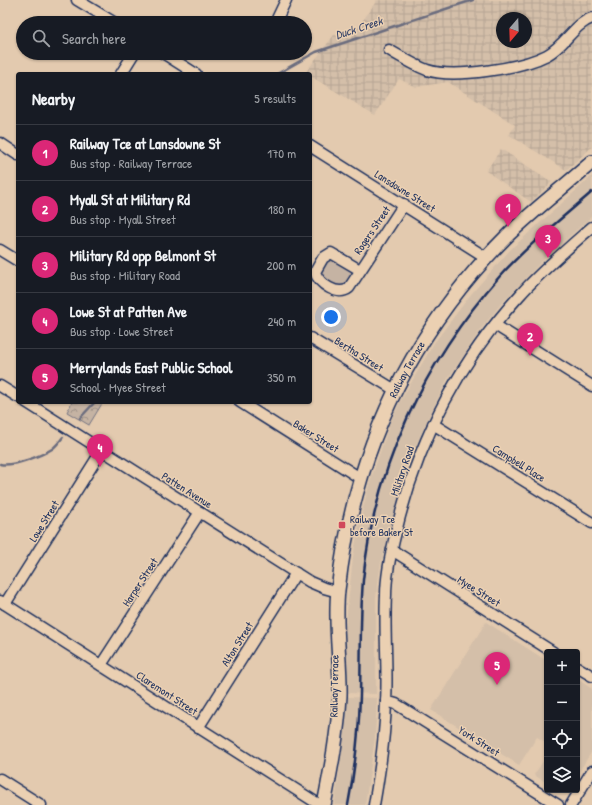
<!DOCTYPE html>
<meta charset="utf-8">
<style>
:root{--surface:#171b24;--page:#242831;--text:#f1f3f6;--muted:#9ea1a6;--line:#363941;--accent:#db2777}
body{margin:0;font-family:"Patrick Hand",sans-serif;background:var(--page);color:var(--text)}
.controls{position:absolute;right:12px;bottom:12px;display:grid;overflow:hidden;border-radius:4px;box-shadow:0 1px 3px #0004}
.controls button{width:36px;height:36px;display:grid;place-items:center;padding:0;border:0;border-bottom:1px solid var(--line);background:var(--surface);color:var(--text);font:20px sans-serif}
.compass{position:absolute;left:496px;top:12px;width:36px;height:36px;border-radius:50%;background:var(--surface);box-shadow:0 1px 3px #0004;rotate:199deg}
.you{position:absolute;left:331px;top:317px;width:14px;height:14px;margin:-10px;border:3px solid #fff;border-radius:50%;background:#1a73e8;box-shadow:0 0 0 6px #1a73e833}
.badge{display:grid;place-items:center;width:26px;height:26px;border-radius:50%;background:var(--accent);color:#fff;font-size:13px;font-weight:700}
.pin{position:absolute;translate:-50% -33px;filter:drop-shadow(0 1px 2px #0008)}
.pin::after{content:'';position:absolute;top:21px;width:14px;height:12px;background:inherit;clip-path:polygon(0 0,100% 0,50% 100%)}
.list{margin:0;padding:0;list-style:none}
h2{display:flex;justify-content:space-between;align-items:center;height:52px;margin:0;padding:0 16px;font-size:17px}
h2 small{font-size:13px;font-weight:400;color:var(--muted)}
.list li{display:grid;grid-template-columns:26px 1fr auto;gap:12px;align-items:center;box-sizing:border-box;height:56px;padding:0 16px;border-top:1px solid var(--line)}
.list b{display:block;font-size:15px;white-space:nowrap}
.list p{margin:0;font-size:13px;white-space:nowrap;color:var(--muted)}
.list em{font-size:13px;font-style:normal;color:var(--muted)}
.icon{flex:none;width:22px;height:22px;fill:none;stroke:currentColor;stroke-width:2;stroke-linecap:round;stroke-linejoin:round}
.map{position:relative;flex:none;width:592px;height:805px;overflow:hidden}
.search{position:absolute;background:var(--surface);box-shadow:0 1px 3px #0004;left:16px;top:16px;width:296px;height:44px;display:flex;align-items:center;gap:10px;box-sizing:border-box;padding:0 14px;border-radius:22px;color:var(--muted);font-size:15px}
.panel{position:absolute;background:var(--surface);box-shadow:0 1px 3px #0004;left:16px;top:72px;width:296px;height:332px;border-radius:4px}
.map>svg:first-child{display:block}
</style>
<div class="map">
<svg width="592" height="805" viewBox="0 0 592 805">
<defs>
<pattern id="industrial-grid" width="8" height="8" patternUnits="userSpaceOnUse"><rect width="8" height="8" fill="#d4bfa9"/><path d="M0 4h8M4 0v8" fill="none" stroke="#b5a494"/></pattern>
<pattern id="park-crowns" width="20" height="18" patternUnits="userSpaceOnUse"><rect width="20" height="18" fill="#c5b3a3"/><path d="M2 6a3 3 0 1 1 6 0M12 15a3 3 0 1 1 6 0" fill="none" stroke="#9f9288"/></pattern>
</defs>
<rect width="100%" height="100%" fill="#e3caaf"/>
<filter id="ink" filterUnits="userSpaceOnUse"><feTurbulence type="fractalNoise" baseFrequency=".025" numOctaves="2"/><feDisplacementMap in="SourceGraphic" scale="8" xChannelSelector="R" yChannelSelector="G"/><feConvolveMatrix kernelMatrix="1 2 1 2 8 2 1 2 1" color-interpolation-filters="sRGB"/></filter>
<g filter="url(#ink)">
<g fill="#d4bfa9">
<polygon points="592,176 592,216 542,261 500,305 481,329 447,380 430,414 406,467 381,563 376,597 376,694 347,693 346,622 353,557 360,520 369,484 390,423 401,400 434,343 472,293 511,249"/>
<polygon points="486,622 547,661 547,743 537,737 519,765 431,710"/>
<polygon points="577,679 592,689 592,751 577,775"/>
<polygon points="347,697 377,698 375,738 365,805 334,805 340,768"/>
<polygon points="547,755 547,783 534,775"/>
</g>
<g fill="url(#industrial-grid)" fill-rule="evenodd">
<path d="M377,0H592V147L566,170L509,135L515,125L448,82L416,87L399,79L375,115L310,76V74L305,73L334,35L351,38ZM502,18H526V42H502Z"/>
<polygon points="501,149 552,182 531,202 486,171"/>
</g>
<polygon fill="#c5b3a3" stroke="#707180" points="330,257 352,271 353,275 346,286 338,287 320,275 320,270"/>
<polygon fill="url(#park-crowns)" stroke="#707180" points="72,402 103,402 89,425 67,412"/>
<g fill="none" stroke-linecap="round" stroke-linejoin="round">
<g stroke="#6a6c7e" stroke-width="2.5">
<polyline points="277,74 316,52 473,0"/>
<polyline points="80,418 95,402"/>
<path d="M0,464C12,467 41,456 52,449C56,446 60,441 63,437"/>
</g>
<g stroke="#1b2f5e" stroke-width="13">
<g id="minor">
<polyline points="77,0 115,23"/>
<polyline points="275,23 286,0"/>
<path d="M389,50C401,57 414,65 427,70C454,79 522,68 547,55C565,46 574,24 592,18"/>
<polyline points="163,53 196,74"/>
<polyline points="121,74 134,53"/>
<polyline points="0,143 18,155"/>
<polyline points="310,146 487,258"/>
<polyline points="0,250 18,261"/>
<path d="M360,270L331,253L323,258L315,272C319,284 338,297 349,288L404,204"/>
<polyline points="495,325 592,386"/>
<polyline points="310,338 395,390"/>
<polyline points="0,386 18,397"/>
<polyline points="26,402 310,582 324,588 338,592"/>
<polyline points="240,402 360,478"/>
<polyline points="433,424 592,523"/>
<polyline points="392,550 553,652"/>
<polyline points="0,601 320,805"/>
<polyline points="5,604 102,450"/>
<polyline points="101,665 200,512"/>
<polyline points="577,667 592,676"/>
<polyline points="386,701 396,704 558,805"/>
<polyline points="198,728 296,573"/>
<polyline points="0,779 41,805"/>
<path d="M374,805C380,771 385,737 386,702C388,667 384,631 386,595C386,574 391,552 396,532C417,444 458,363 519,296C541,271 567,249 592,227"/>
<polyline points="571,805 592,771"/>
</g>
</g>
<g stroke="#1b2f5e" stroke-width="16">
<g id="major">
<path id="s1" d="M324,805C331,769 338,733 340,696C341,661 334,626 338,590C354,451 409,333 509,234C535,209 565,186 592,162"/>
</g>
</g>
<use href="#minor" stroke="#ebd0b2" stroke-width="10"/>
<use href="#major" stroke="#ebd0b2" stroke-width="13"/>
<path stroke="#1b2f5e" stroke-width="2.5" d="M348,805C355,769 359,732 360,695C361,657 360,618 363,580C375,466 424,362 500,276C528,245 561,219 592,192"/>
</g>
</g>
<rect fill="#d1495b" stroke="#ebd0b2" stroke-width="1.5" x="338" y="521" width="8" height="8" rx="2"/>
<g text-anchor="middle" stroke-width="3" stroke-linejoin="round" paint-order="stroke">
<g font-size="11" fill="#1b2f5e" stroke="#ebd0b2">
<text transform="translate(405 191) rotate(32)" y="4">Lansdowne Street</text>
<text transform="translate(372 230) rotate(-56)" y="4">Rogers Street</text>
<text transform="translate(359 354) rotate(32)" y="4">Bertha Street</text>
<text dy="4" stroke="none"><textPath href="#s1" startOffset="449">Railway Terrace</textPath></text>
<text transform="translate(316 436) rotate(32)" y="4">Baker Street</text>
<text transform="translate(519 463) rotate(32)" y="4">Campbell Place</text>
<text transform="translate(402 471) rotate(-71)" y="4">Military Road</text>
<text transform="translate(187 490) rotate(32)" y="4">Patten Avenue</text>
<text transform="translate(44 521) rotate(-58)" y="4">Lowe Street</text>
<text transform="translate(140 582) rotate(-57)" y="4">Harper Street</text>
<text transform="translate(479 591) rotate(32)" y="4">Myee Street</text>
<text transform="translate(237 644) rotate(-58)" y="4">Alton Street</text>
<text transform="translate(334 686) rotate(-89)" y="4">Railway Terrace</text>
<text transform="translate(167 693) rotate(33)" y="4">Claremont Street</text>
<text transform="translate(479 741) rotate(32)" y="4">York Street</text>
</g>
<g font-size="11" fill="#1b2f5e" stroke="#ebd0b2" text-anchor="start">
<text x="350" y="523">Railway Tce<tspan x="350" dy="13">before Baker St</tspan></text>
</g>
<g font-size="12" font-style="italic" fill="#354369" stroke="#ebd0b2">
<text transform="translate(359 28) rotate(-18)" y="4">Duck Creek</text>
</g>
</g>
</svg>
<div class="controls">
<button>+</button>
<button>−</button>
<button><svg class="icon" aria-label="locate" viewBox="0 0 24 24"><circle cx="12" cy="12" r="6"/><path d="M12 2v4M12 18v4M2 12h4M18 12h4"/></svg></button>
<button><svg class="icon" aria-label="layers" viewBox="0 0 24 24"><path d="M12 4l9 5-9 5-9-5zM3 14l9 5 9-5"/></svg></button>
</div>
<svg class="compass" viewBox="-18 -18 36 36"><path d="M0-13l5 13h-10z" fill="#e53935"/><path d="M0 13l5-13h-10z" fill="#9ea1a6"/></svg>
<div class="you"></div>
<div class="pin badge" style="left:508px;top:227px">1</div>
<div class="pin badge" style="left:530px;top:356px">2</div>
<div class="pin badge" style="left:548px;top:258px">3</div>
<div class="pin badge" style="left:100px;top:467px">4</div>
<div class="pin badge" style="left:497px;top:685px">5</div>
<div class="search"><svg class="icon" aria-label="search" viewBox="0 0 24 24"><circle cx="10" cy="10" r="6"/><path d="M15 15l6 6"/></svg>Search here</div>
<section class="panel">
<h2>Nearby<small>5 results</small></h2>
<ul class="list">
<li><span class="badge">1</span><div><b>Railway Tce at Lansdowne St</b><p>Bus stop · Railway Terrace</p></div><em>170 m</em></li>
<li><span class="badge">2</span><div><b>Myall St at Military Rd</b><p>Bus stop · Myall Street</p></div><em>180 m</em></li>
<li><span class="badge">3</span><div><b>Military Rd opp Belmont St</b><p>Bus stop · Military Road</p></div><em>200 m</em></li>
<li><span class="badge">4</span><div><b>Lowe St at Patten Ave</b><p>Bus stop · Lowe Street</p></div><em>240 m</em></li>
<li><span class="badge">5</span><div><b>Merrylands East Public School</b><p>School · Myee Street</p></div><em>350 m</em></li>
</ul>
</section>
</div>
